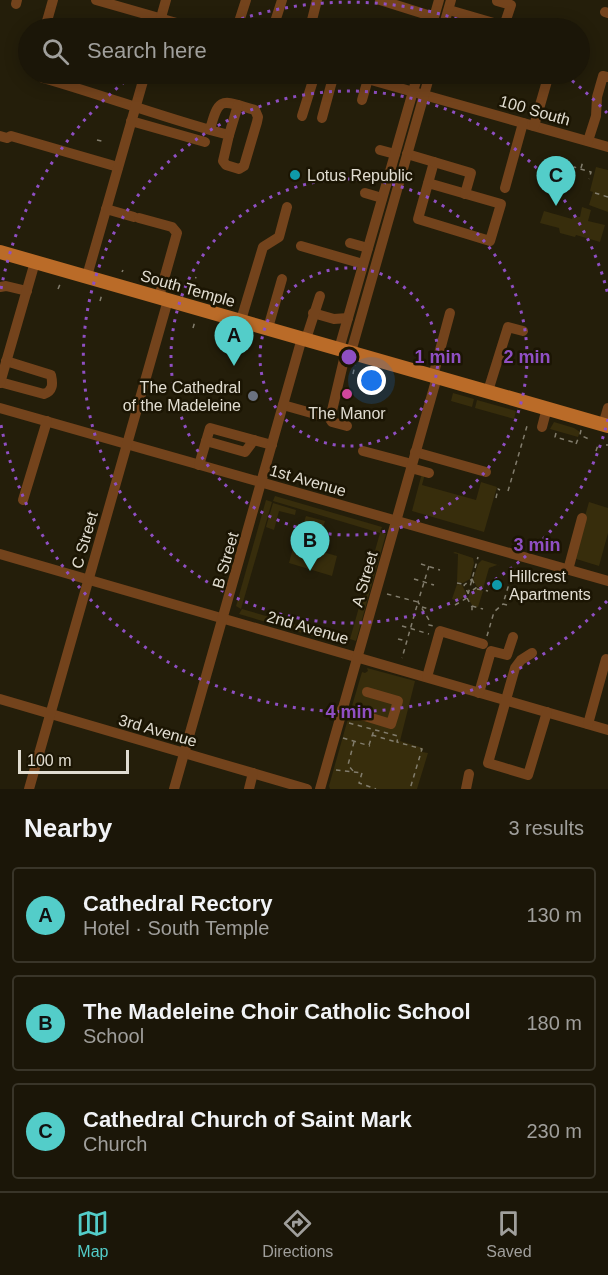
<!DOCTYPE html>
<meta charset="utf-8">
<style>
:root{--surface:#1b1608;--page:#241f12;--text:#f1f3f6;--muted:#a09f9c;--line:#393529;--accent:#53cdc9}
body{margin:0;font-family:Arial,sans-serif;background:var(--page);color:var(--text)}
.scale{position:absolute;left:18px;bottom:15px;width:111px;box-sizing:border-box;padding-left:6px;border:3px solid #e1ddd1;border-top:0;font-size:16px;line-height:21px;white-space:nowrap;color:#e1ddd1;-webkit-text-stroke:4px #1b1503;paint-order:stroke}
.you{position:absolute;left:372px;top:381px;width:21px;height:21px;margin:-15px;border:4px solid #fff;border-radius:50%;background:#1a73e8;box-shadow:0 0 0 9px #1a73e833}
.badge{display:grid;place-items:center;width:39px;height:39px;border-radius:50%;background:var(--accent);color:#111;font-size:20px;font-weight:700}
.pin{position:absolute;translate:-50% -50px;filter:drop-shadow(0 2px 3px #0008)}
.pin::after{content:'';position:absolute;top:32px;width:21px;height:18px;background:inherit;clip-path:polygon(0 0,100% 0,50% 100%)}
.list{margin:0;padding:0;list-style:none}
h2{display:flex;justify-content:space-between;align-items:center;height:78px;margin:0;padding:0 24px;font-size:26px}
h2 small{font-size:20px;font-weight:400;color:var(--muted)}
.list li{display:grid;grid-template-columns:39px 1fr auto;gap:18px;align-items:center;box-sizing:border-box;height:96px;margin:0 12px 12px;padding:0 12px;border:2px solid var(--line);border-radius:6px}
.list b{display:block;font-size:22px;white-space:nowrap}
.list p{margin:0;font-size:20px;white-space:nowrap;color:var(--muted)}
.list em{font-size:20px;font-style:normal;color:var(--muted)}
.icon{flex:none;width:33px;height:33px;fill:none;stroke:currentColor;stroke-width:2;stroke-linecap:round;stroke-linejoin:round}
.map{position:relative;flex:none;width:608px;height:789px;overflow:hidden}
.search{position:absolute;background:var(--surface);box-shadow:0 3px 15px #0003;left:18px;right:18px;top:18px;height:66px;display:flex;align-items:center;gap:15px;box-sizing:border-box;padding:0 21px;border-radius:33px;color:var(--muted);font-size:22px}
.sheet{height:402px;background:var(--surface)}
nav{display:flex;justify-content:space-around;align-items:center;box-sizing:border-box;height:84px;border-top:2px solid var(--line);background:var(--surface);font-size:16px;color:var(--muted)}
nav a{display:grid;justify-items:center;gap:3px}
nav .on{color:var(--accent)}
.map>svg:first-child{display:block}
</style>
<div class="map">
<svg width="608" height="789" viewBox="0 0 608 789">
<rect width="100%" height="100%" fill="#241e0a"/>
<g fill="#372d0c">
<polygon points="596,167 608,170 608,212 589,205 593,192 590,191"/>
<polygon points="582,207 591,210 588,221 605,225 600,242 576,235 575,237 560,233 559,228 540,223 544,211 572,219 573,216 580,217"/>
<polygon points="453,393 474,399 472,407 451,401"/>
<polygon points="477,400 516,411 514,419 475,408"/>
<polygon points="554,422 574,428 580,432 578,437 550,429"/>
<polygon points="422,473 425,474 422,485 476,500 481,482 497,487 484,532 412,511"/>
<polygon points="275,496 382,527 380,532 386,534 356,641 350,639 380,533 273,501"/>
<polygon points="266,500 272,502 241,609 236,606"/>
<polygon points="589,502 608,508 608,533 599,566 573,558"/>
<polygon points="273,503 296,510 295,515 279,511 274,530 266,527"/>
<polygon points="306,516 325,521 322,530 303,525"/>
<polygon points="303,526 322,531 319,541 300,535"/>
<polygon points="294,544 337,556 332,576 289,563"/>
<polygon points="455,552 473,558 474,563 470,579 463,583 457,582 458,554 453,553"/>
<polygon points="482,560 501,566 497,565 489,568 483,589 477,587 473,580 478,564"/>
<polygon points="457,584 462,585 466,593 465,597 458,601 452,599"/>
<polygon points="476,589 483,591 478,607 472,605 468,598 470,593"/>
<polygon points="242,609 348,640 346,646 239,614"/>
<polygon points="367,668 415,681 400,741 423,748 422,752 428,753 417,789 330,789 329,786 349,715 355,709 352,706 362,672 365,673 368,671"/>
</g>
<g fill="none" stroke-linecap="round" stroke-linejoin="round">
<g stroke="#827d6d" stroke-width="1.5" stroke-dasharray="4.5 4.5" stroke-linecap="butt">
<polyline points="97,140 105,142"/>
<polyline points="552,163 575,170"/>
<polyline points="581,168 583,161"/>
<polyline points="573,169 574,167 591,172 589,179"/>
<polyline points="595,193 608,197"/>
<polyline points="558,200 570,157"/>
<polyline points="122,272 123,270"/>
<polyline points="193,287 196,277"/>
<polyline points="58,289 61,282"/>
<polyline points="100,301 102,294"/>
<polyline points="193,328 195,321"/>
<polyline points="353,374 355,365"/>
<polyline points="581,430 580,435 591,440"/>
<polyline points="556,433 555,437 573,442 573,443"/>
<polyline points="576,444 578,439"/>
<polyline points="606,445 608,445"/>
<polyline points="596,451 598,445"/>
<polyline points="508,491 527,426"/>
<polyline points="496,498 498,489 500,490"/>
<polyline points="421,564 440,570"/>
<polyline points="429,566 418,602 429,620 429,625 434,626"/>
<polyline points="414,579 434,585"/>
<polygon points="472,579 476,588 468,593 464,585"/>
<polyline points="457,583 463,584"/>
<polyline points="477,589 488,591"/>
<polyline points="387,594 418,602 402,658"/>
<polyline points="467,598 472,607 472,613"/>
<polyline points="455,605 467,598 478,557"/>
<polyline points="507,605 503,604 514,567"/>
<polyline points="472,606 483,609"/>
<polyline points="422,607 433,610"/>
<polyline points="402,626 429,634"/>
<polyline points="487,636 494,612 503,604"/>
<polyline points="398,639 406,641"/>
<polyline points="349,723 398,736 397,742 422,749 410,789"/>
<polyline points="372,735 396,742"/>
<polyline points="343,738 370,746"/>
<polyline points="354,742 348,765 354,772"/>
<polyline points="369,745 374,730"/>
<polyline points="336,770 362,773"/>
<polyline points="362,773 359,783 376,789"/>
</g>
<g stroke="#73431c" stroke-width="10">
<polyline points="96,0 194,28"/>
<polyline points="380,0 434,17"/>
<polyline points="16,4 17,0"/>
<polyline points="449,10 504,26 511,5 497,1"/>
<polyline points="605,12 608,13"/>
<polyline points="45,28 53,0"/>
<polyline points="158,28 166,0"/>
<polyline points="237,28 246,0"/>
<polyline points="273,28 282,0"/>
<polyline points="310,28 317,0"/>
<polyline points="431,28 439,0"/>
<polyline points="443,28 451,0"/>
<polyline points="350,74 608,147"/>
<polyline points="558,74 565,76"/>
<path d="M43,78C99,94 153,114 210,130C219,94 223,101 255,110L258,117L257,122L244,166L239,169L226,165L223,161L229,135L210,130"/>
<polyline points="362,100 368,79"/>
<polyline points="302,116 315,74"/>
<polyline points="322,118 334,74"/>
<polyline points="131,121 205,142"/>
<polyline points="534,126 549,74"/>
<polyline points="229,135 238,105"/>
<polyline points="0,136 7,138 11,136 118,167"/>
<polyline points="588,141 596,116 597,97 603,76 608,77"/>
<polyline points="380,150 395,154"/>
<polyline points="407,154 434,162 418,219 490,241 501,204 428,183"/>
<polyline points="434,162 471,173 465,194"/>
<polyline points="505,188 523,123"/>
<polyline points="365,193 382,198"/>
<polyline points="106,209 134,217"/>
<polyline points="139,218 172,227 177,233 159,297"/>
<polyline points="350,243 368,248"/>
<polyline points="301,246 363,264"/>
<polyline points="87,276 145,74"/>
<polyline points="0,287 6,286 27,291"/>
<polyline points="313,313 334,319 348,318"/>
<polyline points="241,320 263,247 279,237 287,207"/>
<polyline points="268,328 282,279"/>
<polyline points="306,339 320,296"/>
<polyline points="339,349 418,74"/>
<polyline points="346,351 330,419 332,422 347,426"/>
<polyline points="351,352 430,74"/>
<polyline points="433,376 450,313"/>
<path d="M0,382L44,394C53,391 53,384 51,375L6,361"/>
<polyline points="0,383 35,262"/>
<polyline points="488,391 508,327 523,331"/>
<polyline points="283,405 322,416"/>
<polyline points="0,408 608,581"/>
<polyline points="603,425 608,408"/>
<polyline points="542,427 547,408"/>
<polyline points="206,441 245,452 254,440"/>
<polyline points="363,451 412,464"/>
<polyline points="415,452 486,472"/>
<polyline points="199,465 210,428 272,445"/>
<polyline points="411,468 429,473"/>
<polyline points="23,500 47,421"/>
<polyline points="0,554 608,730"/>
<polyline points="568,570 582,518"/>
<polyline points="532,653 521,660 515,668 488,763 528,775 547,712"/>
<polyline points="427,677 440,631 483,644"/>
<polyline points="479,693 491,651 507,655 513,637"/>
<polyline points="0,699 307,789"/>
<polyline points="342,709 391,724 398,701 367,692"/>
<polyline points="588,724 606,659"/>
<polyline points="29,789 168,300"/>
<polyline points="174,789 302,338"/>
<polyline points="249,789 253,773"/>
<polyline points="320,789 437,377"/>
<polyline points="466,789 469,774"/>
</g>
<polyline stroke="#ba6b28" stroke-width="14" points="0,252 608,426"/>
</g>
<g fill="none" stroke="#8f4fc3" stroke-width="3" stroke-dasharray="3 6">
<circle cx="349" cy="357" r="89"/>
<circle cx="349" cy="357" r="178"/>
<path d="M608 419A266 266 0 1 1 608 295"/>
<path d="M607 601A355 355 0 0 1 1 425M1 289A355 355 0 0 1 133 75M216 28A355 355 0 0 1 482 28M565 75A355 355 0 0 1 607 113"/>
</g>
<g fill="#0f9aa8" stroke="#1b1503" stroke-width="2">
<circle cx="295" cy="175" r="6"/>
<circle cx="497" cy="585" r="6"/>
</g>
<circle fill="#d1479c" stroke="#1b1503" stroke-width="2" cx="347" cy="394" r="6"/>
<circle fill="#6b7280" stroke="#1b1503" stroke-width="2" cx="253" cy="396" r="6"/>
<g text-anchor="middle" stroke-width="5" stroke-linejoin="round" paint-order="stroke">
<g font-size="16" fill="#e1ddd1" stroke="#1b1503">
<text transform="translate(535 110) rotate(16)" y="6">100 South</text>
<text transform="translate(188 288) rotate(16)" y="6">South Temple</text>
<text transform="translate(308 480) rotate(16)" y="6">1st Avenue</text>
<text transform="translate(84 540) rotate(-74)" y="6">C Street</text>
<text transform="translate(225 560) rotate(-74)" y="6">B Street</text>
<text transform="translate(364 579) rotate(-74)" y="6">A Street</text>
<text transform="translate(308 627) rotate(16)" y="6">2nd Avenue</text>
<text transform="translate(158 730) rotate(16)" y="6">3rd Avenue</text>
</g>
<g font-size="16" fill="#e1ddd1" stroke="#1b1503" text-anchor="start">
<text x="307" y="181">Lotus Republic</text>
<text x="241" y="393" text-anchor="end">The Cathedral<tspan x="241" dy="18">of the Madeleine</tspan></text>
<text x="347" y="419" text-anchor="middle">The Manor</text>
<text x="509" y="582">Hillcrest<tspan x="509" dy="18">Apartments</tspan></text>
</g>
</g>
<circle cx="349" cy="357" r="9" fill="#8f4fc3" stroke="#1b1503" stroke-width="3"/>
<g font-size="18" text-anchor="middle" font-weight="bold" fill="#8f4fc3" stroke="#1b1503" stroke-width="5" stroke-linejoin="round" paint-order="stroke">
<text x="438" y="363">1 min</text>
<text x="527" y="363">2 min</text>
<text x="537" y="551">3 min</text>
<text x="349" y="718">4 min</text>
</g>
</svg>
<div class="scale">100 m</div>
<div class="you"></div>
<div class="pin badge" style="left:234px;top:366px">A</div>
<div class="pin badge" style="left:310px;top:571px">B</div>
<div class="pin badge" style="left:556px;top:206px">C</div>
<div class="search"><svg class="icon" aria-label="search" viewBox="0 0 24 24"><circle cx="10" cy="10" r="6"/><path d="M15 15l6 6"/></svg>Search here</div>
</div>
<section class="sheet">
<h2>Nearby<small>3 results</small></h2>
<ul class="list">
<li><span class="badge">A</span><div><b>Cathedral Rectory</b><p>Hotel · South Temple</p></div><em>130 m</em></li>
<li><span class="badge">B</span><div><b>The Madeleine Choir Catholic School</b><p>School</p></div><em>180 m</em></li>
<li><span class="badge">C</span><div><b>Cathedral Church of Saint Mark</b><p>Church</p></div><em>230 m</em></li>
</ul>
</section>
<nav>
<a class="on"><svg class="icon" aria-label="map" viewBox="0 0 24 24"><path d="M3 6l6-2 6 2 6-2v14l-6 2-6-2-6 2zM9 4v14M15 6v14"/></svg>Map</a>
<a><svg class="icon" aria-label="directions" viewBox="0 0 24 24"><path d="M12 3l9 9-9 9-9-9zM9 14v-3h6M13 9l2 2-2 2"/></svg>Directions</a>
<a><svg class="icon" aria-label="saved" viewBox="0 0 24 24"><path d="M7 4h10v16l-5-4-5 4z"/></svg>Saved</a>
</nav>
